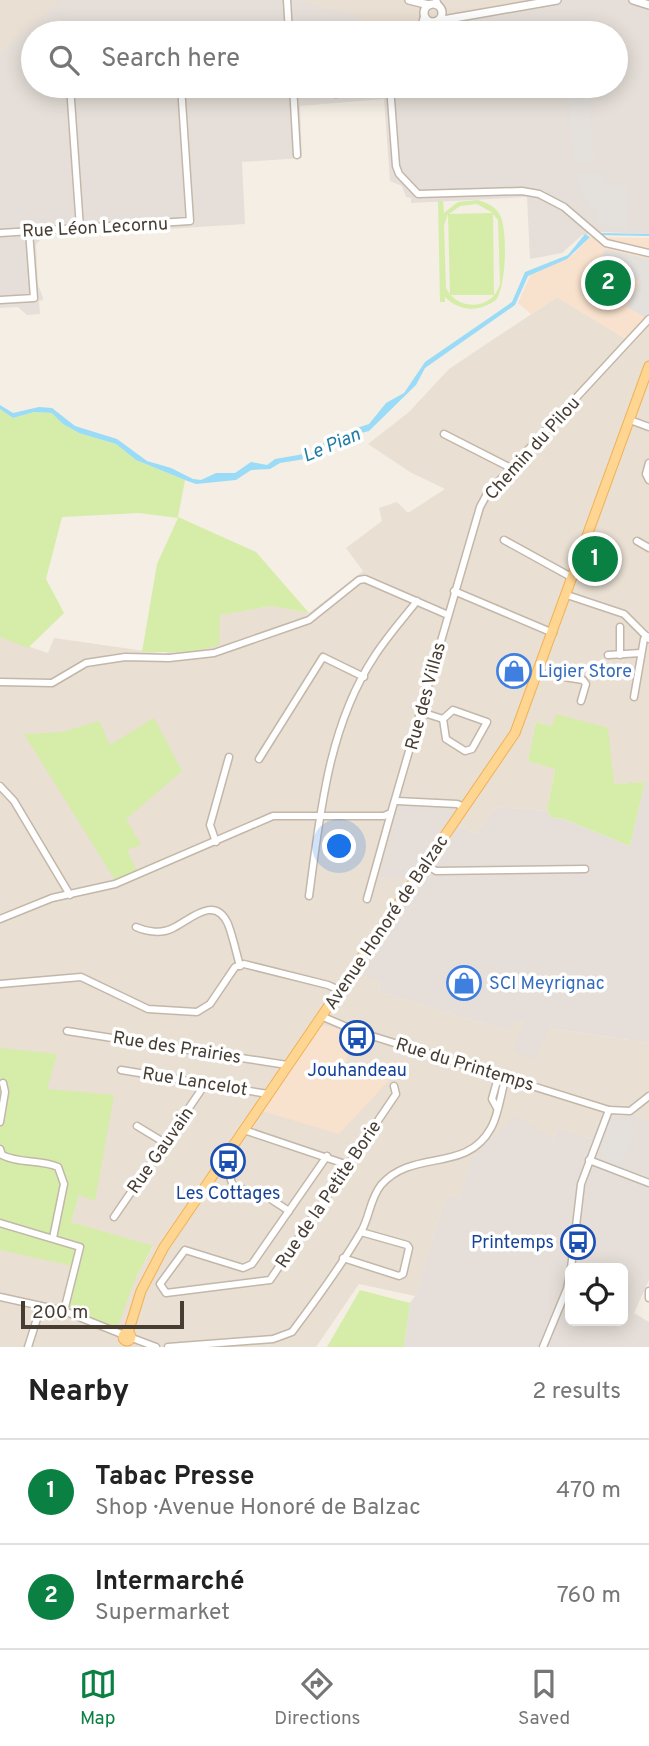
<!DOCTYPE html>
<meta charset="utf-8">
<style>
:root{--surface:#fff;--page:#f6f6f6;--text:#222;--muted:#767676;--line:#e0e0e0;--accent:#0b8043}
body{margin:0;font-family:Overpass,sans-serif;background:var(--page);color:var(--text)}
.controls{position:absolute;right:21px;bottom:21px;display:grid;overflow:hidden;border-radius:10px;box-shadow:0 4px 18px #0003}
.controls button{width:63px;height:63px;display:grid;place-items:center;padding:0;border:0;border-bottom:2px solid var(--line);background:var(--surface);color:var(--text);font:35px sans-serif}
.scale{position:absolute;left:21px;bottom:18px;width:163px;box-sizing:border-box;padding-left:7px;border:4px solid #473d33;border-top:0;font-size:19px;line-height:24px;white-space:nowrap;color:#473d33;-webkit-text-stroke:5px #fff;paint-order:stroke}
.you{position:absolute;left:340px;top:847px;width:24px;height:24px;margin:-18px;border:5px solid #fff;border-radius:50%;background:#1a73e8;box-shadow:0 0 0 10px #1a73e833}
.badge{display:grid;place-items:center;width:46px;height:46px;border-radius:50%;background:var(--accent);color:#fff;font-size:23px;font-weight:700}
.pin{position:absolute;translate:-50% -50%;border:4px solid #fff;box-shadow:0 2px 7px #0006}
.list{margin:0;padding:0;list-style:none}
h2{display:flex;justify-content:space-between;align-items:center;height:91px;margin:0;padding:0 28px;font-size:30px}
h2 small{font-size:23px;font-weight:400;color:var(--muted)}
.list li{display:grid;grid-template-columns:46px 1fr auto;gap:21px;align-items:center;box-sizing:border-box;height:105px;padding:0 28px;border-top:2px solid var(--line)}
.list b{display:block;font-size:26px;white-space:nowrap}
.list p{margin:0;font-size:23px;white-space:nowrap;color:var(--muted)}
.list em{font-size:23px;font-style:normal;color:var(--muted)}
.icon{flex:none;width:38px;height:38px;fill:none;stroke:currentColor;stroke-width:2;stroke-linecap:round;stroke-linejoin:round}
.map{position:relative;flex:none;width:649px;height:1347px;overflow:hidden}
.search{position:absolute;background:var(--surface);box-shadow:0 4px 18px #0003;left:21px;right:21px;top:21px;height:77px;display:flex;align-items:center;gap:18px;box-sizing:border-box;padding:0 24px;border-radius:38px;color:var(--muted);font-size:26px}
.sheet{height:301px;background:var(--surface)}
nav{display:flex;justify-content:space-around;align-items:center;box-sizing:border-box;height:98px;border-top:2px solid var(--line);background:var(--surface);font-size:19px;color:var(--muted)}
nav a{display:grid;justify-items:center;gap:4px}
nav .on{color:var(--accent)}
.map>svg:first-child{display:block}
</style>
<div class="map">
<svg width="649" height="1347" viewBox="0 0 649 1347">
<rect width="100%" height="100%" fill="#f4eee4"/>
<g fill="#e9dfd2" fill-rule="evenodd">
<polygon points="0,0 61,0 62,2 0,53"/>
<polygon points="299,0 537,0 413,33 348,33 359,16"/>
<path d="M557,297L626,339L649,313V782L614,784L552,726L536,722L528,761L555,768L547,811L496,807L476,834L458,825L379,878L412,876L378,991L509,1031L515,1021L524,1022L536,1059L548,1028L649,1043V1122L636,1114L600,1118L591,1139L558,1128L554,1139L471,1158L459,1198L446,1196L415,1296L359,1284L316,1347H0V1250L136,1277L153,1247L71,1222L79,1195L95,1200L47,1089L0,1048V637L48,653L54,638L165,654L219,615L272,606L309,613L363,571L346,548L382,521L379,508L397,502L408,513L445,489L410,472L368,444L409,412L449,369ZM354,1035L341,1074L364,1081L370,1066L394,1074L262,1110Z"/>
</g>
<g fill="#f9e2cd">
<polygon points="590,237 649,238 649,313 626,339 557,297 531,314 518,303 531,274 574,254"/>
<polygon points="321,1026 329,1026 354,1035 342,1074 364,1081 370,1065 395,1074 339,1134 262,1111"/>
</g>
<g fill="#e6dfd9" fill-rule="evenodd">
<polygon points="61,0 299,0 360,16 348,33 33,33 33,86 331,86 335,92 340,86 616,86 616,33 413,33 435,23 537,0 649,0 649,234 602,232 582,235 562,253 530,259 527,197 411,203 411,198 406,197 402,186 390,181 384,99 300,106 302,158 242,162 245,224 44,237 36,244 38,285 43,297 43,300 39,301 40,314 27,315 18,307 0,308 0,53"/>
<polygon points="645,782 649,782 649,1043 549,1028 536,1060 513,1051 524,1022 515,1021 509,1031 378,991 381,981 350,970 411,877 378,878 399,805 455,806 458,825 476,834 496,807 547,811 553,818 564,819 630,846"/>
<path d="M636,1114L649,1122V1280L634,1313L649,1322V1347H404L410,1303L415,1296L446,1196L459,1198L471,1158L514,1116L554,1139L558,1128L591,1139L600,1118ZM570,1268H623V1321H570Z"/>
</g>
<g fill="#d5eda8" fill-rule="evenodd">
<path d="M478,200C487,203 495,206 500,215C508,231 506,287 496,300C479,312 460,312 445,297V302H440L438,201H443L444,213L458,202ZM477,204L493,213L449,214L460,206ZM448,214L450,295H494L493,214L498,220L500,284C493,310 458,312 446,288L444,225Z"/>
<polygon points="0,409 13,418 34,412 53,413 63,424 79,433 116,444 136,460 185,480 178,517 256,552 309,613 272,606 220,615 219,645 192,652 142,652 157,564 178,518 139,513 62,517 46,579 64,613 28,648 0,637"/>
<polygon points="556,714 608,728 614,784 645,782 630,846 564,819 553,818 547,811 555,769 528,761 536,722 552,726"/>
<polygon points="154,718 182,771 126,819 141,845 127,850 137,871 115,880 24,734 63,732 99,721 110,745"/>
<polygon points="0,1048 57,1054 47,1089 114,1095 95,1201 79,1195 71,1222 153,1246 136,1277 116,1330 63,1305 73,1266 0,1250"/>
<polygon points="360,1290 410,1303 404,1347 327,1347"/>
</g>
<g fill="#e4e1dd">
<polygon points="589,98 593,162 573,163 569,100"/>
<polygon points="603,173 604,186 627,185 628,228 597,224 597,211 589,207 588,199 582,195 576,174"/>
<polygon points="605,249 649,259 649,314 646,318 627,307 640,282 601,258"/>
<polygon points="621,1119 632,1123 635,1131 619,1167 598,1155 611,1122"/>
</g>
<polygon fill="#9adbf8" points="585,234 590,237 567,259 528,276 515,305 425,368 416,385 369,431 353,435 341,445 329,446 305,459 280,463 270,469 251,470 236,480 196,484 185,480 136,460 116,444 79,433 63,424 52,413 34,412 13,418 0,409 0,405 13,413 39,407 52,408 75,426 117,439 147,461 171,468 193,479 201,480 216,473 235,473 251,462 267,465 275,459 310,453 324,443 338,441 348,431 369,424 386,403 404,393 425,362 512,302 525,272 568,255"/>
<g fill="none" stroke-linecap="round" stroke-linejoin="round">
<polyline stroke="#9adbf8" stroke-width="2" points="599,234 649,235"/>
<g stroke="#c3b7a9" stroke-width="9">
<g id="minor">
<polyline points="287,0 289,33"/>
<polyline points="436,0 438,5"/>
<polyline points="420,30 424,17"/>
<polyline points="415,33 434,22"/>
<polyline points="70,86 80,228"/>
<polyline points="293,86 297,155"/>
<polyline points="390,86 396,166 399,174 418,194 522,191 539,194 564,207 606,243 649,253"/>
<polyline points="336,94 343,86"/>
<polyline points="0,233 190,221 181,86"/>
<polyline points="0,300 34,298 29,231"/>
<polyline points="630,420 649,427"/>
<polyline points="444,434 511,468"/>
<polyline points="649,463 646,474 649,480"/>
<polyline points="504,540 573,578"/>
<polyline points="637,541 649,548"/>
<polyline points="454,591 553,633"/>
<polyline points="567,595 624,614 649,639"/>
<polyline points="608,655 641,653"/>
<polyline points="620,655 620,627"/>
<polyline points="539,673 583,680 586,684 581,701"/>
<polyline points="0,682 52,683 86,663 125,657 169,658 214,653 309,620 359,580 365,579 448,615"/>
<polyline points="634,697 644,639 647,636"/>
<polygon points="453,710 487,722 472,749 465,751 446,739 443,719"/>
<polyline points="421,712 443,719"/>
<polyline points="259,759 323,657 364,677"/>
<polyline points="0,786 14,801 70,895"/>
<polyline points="397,801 457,804 464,807"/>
<polyline points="216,842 210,825 229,757"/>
<polyline points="425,864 436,871 585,869"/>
<path d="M309,896C320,815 328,727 374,657C386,638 402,620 417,601"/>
<polyline points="367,899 391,813"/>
<polyline points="0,919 52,898 115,884 273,816 384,816 391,813 480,507 487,494 649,319"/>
<path d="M136,927C147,932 162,934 173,928C190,920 215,894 228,924C233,937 236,952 240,966"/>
<polyline points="0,984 81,977 148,1009 197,1012 210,1004 235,967 244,964 328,985 339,990"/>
<polyline points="321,1016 356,1031 609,1110 630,1111 649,1096"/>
<polyline points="67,1031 287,1065"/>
<polyline points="121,1070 268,1094"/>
<polyline points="497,1108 492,1099 499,1074"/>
<polyline points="0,1122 5,1092 3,1083"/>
<polyline points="137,1126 165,1143"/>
<polyline points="244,1130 348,1165"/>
<path d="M0,1149L2,1155C19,1164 40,1159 58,1167L64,1184L53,1238"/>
<polyline points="327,1156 252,1264 243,1268 185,1250 160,1284 166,1293 270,1280 396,1094 394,1086"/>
<polyline points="589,1160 649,1183"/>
<polyline points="230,1177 233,1186 269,1198 289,1211"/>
<polyline points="114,1217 206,1083"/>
<polyline points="0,1223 80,1247 64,1311"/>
<polyline points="343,1258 399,1276 403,1274 409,1248 407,1245 361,1232"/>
<polyline points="571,1268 581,1184 609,1110"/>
<polyline points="649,1291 649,1298"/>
<polyline points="0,1297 64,1311 124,1335"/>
<polyline points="132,1338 156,1347"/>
<polyline points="28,1347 41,1306"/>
<path d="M168,1347L273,1339L292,1332C316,1300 342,1265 362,1230C370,1215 370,1199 381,1185C413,1148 466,1174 491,1128C499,1114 501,1092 506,1076"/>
<polyline points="543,1347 567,1289 570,1274"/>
</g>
</g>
<g stroke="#c3b7a9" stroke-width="10">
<g id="tertiary">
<polyline points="409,0 429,5"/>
<polyline points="633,0 649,5"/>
<circle cx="433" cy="13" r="9"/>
<polyline points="437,21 557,0"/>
</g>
</g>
<g stroke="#f0b256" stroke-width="11">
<g id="primary">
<circle cx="127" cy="1337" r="4"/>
<polyline points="128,1333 141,1291 164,1247 515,733 649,366"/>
</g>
</g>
<use href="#minor" stroke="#fff" stroke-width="6"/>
<use href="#tertiary" stroke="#fff" stroke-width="7"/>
<use href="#primary" stroke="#ffd592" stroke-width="9"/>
</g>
<defs>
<g id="shop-ring" transform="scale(1.75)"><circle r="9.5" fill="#fff" stroke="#3f7fe0" stroke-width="1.5"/><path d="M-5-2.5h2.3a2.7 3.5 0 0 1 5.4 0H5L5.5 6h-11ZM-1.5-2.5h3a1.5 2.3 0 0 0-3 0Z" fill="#3f7fe0"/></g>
<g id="bus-ring" transform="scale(1.75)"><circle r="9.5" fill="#fff" stroke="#1a4fb4" stroke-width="1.5"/><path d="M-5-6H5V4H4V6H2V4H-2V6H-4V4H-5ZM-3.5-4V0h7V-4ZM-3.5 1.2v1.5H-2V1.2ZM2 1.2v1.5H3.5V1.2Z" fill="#1a4fb4"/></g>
</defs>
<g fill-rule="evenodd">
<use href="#shop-ring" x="514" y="671"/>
<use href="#shop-ring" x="464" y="983"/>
<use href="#bus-ring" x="357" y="1038"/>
<use href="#bus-ring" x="228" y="1161"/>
<use href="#bus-ring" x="578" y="1242"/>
</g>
<g text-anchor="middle" stroke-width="7" stroke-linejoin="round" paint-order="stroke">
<g font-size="18" fill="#473d33" stroke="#fff">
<text transform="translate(95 227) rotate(-3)" y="6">Rue Léon Lecornu</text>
<text transform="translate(532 448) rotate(-48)" y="6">Chemin du Pilou</text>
<text transform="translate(425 696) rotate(-75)" y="6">Rue des Villas</text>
<text transform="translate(386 922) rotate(-56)" y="6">Avenue Honoré de Balzac</text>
<text transform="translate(177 1047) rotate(9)" y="6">Rue des Prairies</text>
<text transform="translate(465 1064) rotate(17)" y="6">Rue du Printemps</text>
<text transform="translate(195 1081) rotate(9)" y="6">Rue Lancelot</text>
<text transform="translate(160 1150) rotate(-55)" y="6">Rue Gauvain</text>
<text transform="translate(328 1194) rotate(-56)" y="6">Rue de la Petite Borie</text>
</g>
<g font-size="18" fill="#366cbe" stroke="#fff" text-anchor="start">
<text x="538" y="677">Ligier Store</text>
<text x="489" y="989">SCI Meyrignac</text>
</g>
<g font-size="18" fill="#164399" stroke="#fff">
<text x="357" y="1076">Jouhandeau</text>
<text x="228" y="1199">Les Cottages</text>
<text x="554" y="1248" text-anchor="end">Printemps</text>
</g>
<g font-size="19" font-style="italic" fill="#1f7aa4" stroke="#fff">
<text transform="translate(331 444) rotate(-23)" y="7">Le Pian</text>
</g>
</g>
</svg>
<div class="controls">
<button><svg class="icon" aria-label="locate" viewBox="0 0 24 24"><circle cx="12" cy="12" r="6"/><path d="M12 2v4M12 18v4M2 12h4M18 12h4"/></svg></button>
</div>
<div class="scale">200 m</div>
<div class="you"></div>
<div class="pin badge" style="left:595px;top:559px">1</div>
<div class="pin badge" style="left:608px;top:283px">2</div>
<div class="search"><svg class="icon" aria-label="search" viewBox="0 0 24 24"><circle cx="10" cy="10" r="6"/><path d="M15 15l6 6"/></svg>Search here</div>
</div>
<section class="sheet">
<h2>Nearby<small>2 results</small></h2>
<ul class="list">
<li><span class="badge">1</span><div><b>Tabac Presse</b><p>Shop · Avenue Honoré de Balzac</p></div><em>470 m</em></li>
<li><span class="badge">2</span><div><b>Intermarché</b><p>Supermarket</p></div><em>760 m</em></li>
</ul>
</section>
<nav>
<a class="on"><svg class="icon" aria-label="map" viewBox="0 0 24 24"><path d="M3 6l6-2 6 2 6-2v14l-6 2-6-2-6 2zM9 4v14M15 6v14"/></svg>Map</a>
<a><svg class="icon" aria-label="directions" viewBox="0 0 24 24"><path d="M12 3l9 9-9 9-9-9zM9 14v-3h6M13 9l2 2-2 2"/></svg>Directions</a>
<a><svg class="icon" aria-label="saved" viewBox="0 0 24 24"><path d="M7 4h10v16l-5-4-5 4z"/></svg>Saved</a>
</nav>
